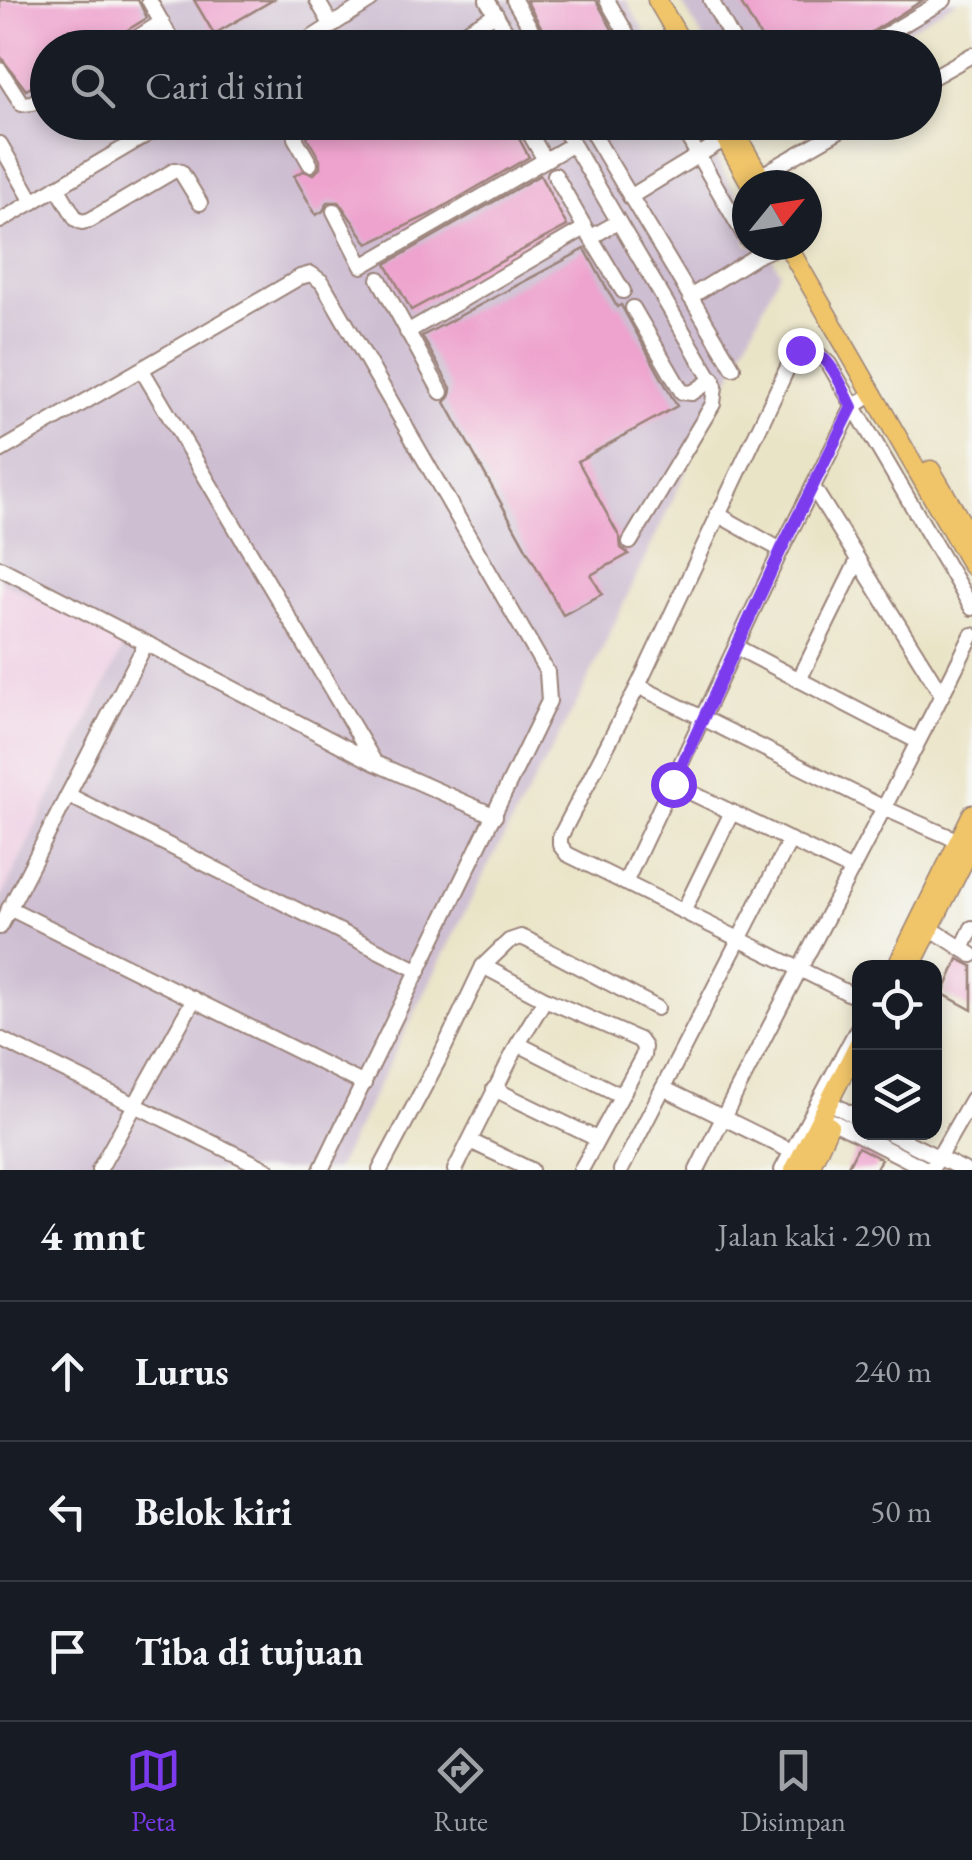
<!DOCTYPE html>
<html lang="id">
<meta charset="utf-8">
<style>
:root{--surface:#171b24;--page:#20242c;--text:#f1f3f6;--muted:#9ea1a6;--line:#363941;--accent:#7c3aed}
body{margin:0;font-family:"EB Garamond",serif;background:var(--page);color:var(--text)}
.controls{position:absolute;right:30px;bottom:30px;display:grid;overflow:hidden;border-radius:20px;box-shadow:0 5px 15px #0003}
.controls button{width:90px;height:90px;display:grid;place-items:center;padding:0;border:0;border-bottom:2px solid var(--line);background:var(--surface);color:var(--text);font:50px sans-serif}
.compass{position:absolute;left:732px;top:170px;width:90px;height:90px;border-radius:50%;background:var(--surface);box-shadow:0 5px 15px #0003;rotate:60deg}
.stop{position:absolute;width:30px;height:30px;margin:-22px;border:8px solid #7c3aed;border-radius:50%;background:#fff}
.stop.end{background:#7c3aed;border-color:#fff;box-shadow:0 2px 10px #0008}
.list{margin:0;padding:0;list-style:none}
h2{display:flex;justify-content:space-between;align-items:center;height:130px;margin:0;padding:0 40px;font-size:42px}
h2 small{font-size:32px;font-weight:400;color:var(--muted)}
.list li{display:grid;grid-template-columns:65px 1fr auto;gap:30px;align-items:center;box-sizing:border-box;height:140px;padding:0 40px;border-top:2px solid var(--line)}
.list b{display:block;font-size:38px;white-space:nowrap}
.list em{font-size:32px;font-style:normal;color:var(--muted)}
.icon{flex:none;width:55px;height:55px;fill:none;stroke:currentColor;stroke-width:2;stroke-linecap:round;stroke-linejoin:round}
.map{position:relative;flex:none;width:972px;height:1170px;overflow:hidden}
.search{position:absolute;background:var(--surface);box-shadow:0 5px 15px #0003;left:30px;right:30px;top:30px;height:110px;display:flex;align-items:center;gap:25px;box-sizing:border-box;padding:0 35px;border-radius:55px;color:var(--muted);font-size:38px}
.sheet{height:550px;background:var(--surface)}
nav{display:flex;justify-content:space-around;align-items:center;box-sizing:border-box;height:140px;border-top:2px solid var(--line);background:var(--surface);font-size:28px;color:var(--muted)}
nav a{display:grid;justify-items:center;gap:5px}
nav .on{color:var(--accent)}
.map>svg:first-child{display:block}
</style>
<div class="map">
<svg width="972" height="1170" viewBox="0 0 972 1170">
<rect width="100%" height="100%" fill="#f6f6f2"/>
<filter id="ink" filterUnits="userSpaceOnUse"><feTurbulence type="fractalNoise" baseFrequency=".01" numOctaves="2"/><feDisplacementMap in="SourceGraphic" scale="20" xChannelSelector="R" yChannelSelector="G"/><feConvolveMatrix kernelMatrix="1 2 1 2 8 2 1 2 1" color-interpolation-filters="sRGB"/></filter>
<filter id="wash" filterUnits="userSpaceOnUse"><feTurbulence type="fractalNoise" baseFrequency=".0048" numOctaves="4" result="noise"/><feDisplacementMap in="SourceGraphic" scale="40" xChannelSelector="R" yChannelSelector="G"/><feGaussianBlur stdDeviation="2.25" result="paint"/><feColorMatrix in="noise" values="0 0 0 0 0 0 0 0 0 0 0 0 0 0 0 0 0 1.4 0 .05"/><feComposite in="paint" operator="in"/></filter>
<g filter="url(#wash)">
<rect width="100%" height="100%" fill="#eae4c7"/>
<polygon fill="#f0d0e5" points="0,580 125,644 0,900"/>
<g fill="#cebed2">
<polygon points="0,0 626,0 653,47 48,48 48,122 696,123 747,213 747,245 765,245 780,271 578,701 488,866 336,1170 0,1170 0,900 125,644 0,580"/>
<polygon points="680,0 958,0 877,48 708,47"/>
</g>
<g id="blocks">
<g fill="#eea3ce">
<polygon points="0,0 138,0 147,18 98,48 48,48 48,77 26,90 0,56"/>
<polygon points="194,0 273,0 214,34"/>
<polygon points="526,0 596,0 622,48 553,48"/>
<polygon points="739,0 923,0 846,48 767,48"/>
<polygon points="320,122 510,122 529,157 429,215 368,244 339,202 328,202 323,211 316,215 294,176 303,171 314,174 320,168 320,160 307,137"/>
<polygon points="540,175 567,226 411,310 386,264"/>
<polygon points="585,249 617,307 621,305 677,406 578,461 620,538 621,548 629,554 591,575 602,594 563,615 445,402 450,397 451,388 422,336"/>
<polygon points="958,959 972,966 972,1010 943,994"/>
<polygon points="858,1147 881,1159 875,1170 846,1170"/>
</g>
</g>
</g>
<g filter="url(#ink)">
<use href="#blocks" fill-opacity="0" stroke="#9a8279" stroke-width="2.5"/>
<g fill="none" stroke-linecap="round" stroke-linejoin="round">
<g stroke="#9a8279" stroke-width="18">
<g id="minor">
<polyline points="149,0 176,48"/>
<polyline points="317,0 332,26"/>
<polyline points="487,0 516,48"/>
<polyline points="514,0 542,48"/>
<polyline points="607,0 635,48"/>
<polyline points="711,0 737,48"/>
<polyline points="469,30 479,48"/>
<polyline points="121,48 162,22"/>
<polyline points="296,48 371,0"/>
<polyline points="437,48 496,14"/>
<polyline points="864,48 944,0"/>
<polyline points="0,70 22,104 32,103 48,93"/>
<polyline points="924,82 972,55"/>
<polyline points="309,122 298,129 295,138 310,164"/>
<polyline points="523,122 545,160"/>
<polyline points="560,122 715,386 713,404 630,542"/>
<polyline points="586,122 733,368"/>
<polyline points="679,122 747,240"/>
<polyline points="0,144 33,202"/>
<polyline points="760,176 854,122"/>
<polyline points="57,187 76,219 82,222 90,220 175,170 181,172 200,203"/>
<polyline points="630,197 725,139"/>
<polyline points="334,211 362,266 573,144"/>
<polyline points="0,221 168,122"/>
<polyline points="585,228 623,291"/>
<polyline points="591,237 618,222"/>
<polyline points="379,279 441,392"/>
<polyline points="690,297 756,256 781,245"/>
<polyline points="633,308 682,392 692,393 713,379"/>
<polyline points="407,332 585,228 555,175"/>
<polyline points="142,370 375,763"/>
<polyline points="0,451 300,277 311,274 322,282 547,672 549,701 321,1170"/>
<polyline points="813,487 942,695"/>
<polyline points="717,514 781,550"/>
<polyline points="0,568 146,643 0,927"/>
<polyline points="146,643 375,763 495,816"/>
<polyline points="738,648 917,741"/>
<polyline points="799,680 858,560"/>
<polyline points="638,686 886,809 959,841"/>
<polyline points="673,784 852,870"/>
<polyline points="68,795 419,971"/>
<polyline points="625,883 781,550 853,407 874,393"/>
<polyline points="9,908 364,1084"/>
<polyline points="684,910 732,812"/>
<polyline points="930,928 972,955"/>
<polyline points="962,949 972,928"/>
<polyline points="483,966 545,999 639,1040 644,1047 643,1056 581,1170"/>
<polyline points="860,999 567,854 560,845 560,837 638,686 793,356 800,349 816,352 829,364 972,608"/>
<polyline points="0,1039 268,1170"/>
<polyline points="518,1044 620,1095"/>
<polyline points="663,1088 797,1154"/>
<polyline points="494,1089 597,1139"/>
<polyline points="829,1102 860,1119"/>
<polyline points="822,1116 928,1170"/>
<polyline points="887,1132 964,1170"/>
<polyline points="470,1141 531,1170"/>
<polyline points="934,1165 972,1099"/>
<polyline points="99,1170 194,999"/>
<polyline points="380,1170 438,1061 483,966 509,941 521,937 528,940 657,1008"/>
<polyline points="455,1170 518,1044 545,999"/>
<polyline points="621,1170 790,840"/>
<path d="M697,1170C786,990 883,815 972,635"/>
<polyline points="782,1170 860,1024"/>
</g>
</g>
<g stroke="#9a8279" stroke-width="21">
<g id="major">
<polyline points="657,0 685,48"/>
<polyline points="716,122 751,185"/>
<polyline points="729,122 765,185"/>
<polyline points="787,245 972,566"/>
<polyline points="931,470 972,540"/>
<polyline points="896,968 972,814"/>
<polyline points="910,968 972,845"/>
<polyline points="794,1170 860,1041"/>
<polyline points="809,1170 829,1126"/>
</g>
</g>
<use href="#minor" stroke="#fff" stroke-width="14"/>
<use href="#major" stroke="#f0c469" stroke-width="18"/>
</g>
</g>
<g fill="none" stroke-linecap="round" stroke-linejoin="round" filter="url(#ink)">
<path stroke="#7c3aed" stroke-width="12" d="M673,784L781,550L852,407C841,386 829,347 800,350"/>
</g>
</svg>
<div class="controls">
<button><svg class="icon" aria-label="locate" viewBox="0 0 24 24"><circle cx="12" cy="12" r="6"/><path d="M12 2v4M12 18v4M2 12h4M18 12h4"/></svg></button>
<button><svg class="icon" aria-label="layers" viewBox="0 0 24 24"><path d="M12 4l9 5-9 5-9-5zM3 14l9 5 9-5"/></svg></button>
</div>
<svg class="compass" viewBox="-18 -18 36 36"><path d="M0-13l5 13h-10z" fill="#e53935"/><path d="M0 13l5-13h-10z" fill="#9ea1a6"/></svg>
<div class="stop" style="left:673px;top:784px"></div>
<div class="stop end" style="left:800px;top:350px"></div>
<div class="search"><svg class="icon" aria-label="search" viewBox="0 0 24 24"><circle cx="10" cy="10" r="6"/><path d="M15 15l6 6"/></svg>Cari di sini</div>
</div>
<section class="sheet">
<h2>4 mnt<small>Jalan kaki · 290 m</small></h2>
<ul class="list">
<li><svg class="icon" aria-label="ahead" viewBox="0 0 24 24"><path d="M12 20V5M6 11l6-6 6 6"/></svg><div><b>Lurus</b></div><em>240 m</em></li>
<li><svg class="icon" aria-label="left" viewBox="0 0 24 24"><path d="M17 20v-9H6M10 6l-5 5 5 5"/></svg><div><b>Belok kiri</b></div><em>50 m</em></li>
<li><svg class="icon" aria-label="arrive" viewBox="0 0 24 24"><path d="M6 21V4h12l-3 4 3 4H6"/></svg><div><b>Tiba di tujuan</b></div></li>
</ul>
</section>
<nav>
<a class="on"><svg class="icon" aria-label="map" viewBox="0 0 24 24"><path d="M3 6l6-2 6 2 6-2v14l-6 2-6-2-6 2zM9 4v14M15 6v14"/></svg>Peta</a>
<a><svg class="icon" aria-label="directions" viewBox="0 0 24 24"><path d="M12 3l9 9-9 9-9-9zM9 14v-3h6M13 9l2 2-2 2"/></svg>Rute</a>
<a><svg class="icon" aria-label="saved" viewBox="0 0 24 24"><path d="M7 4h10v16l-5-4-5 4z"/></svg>Disimpan</a>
</nav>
